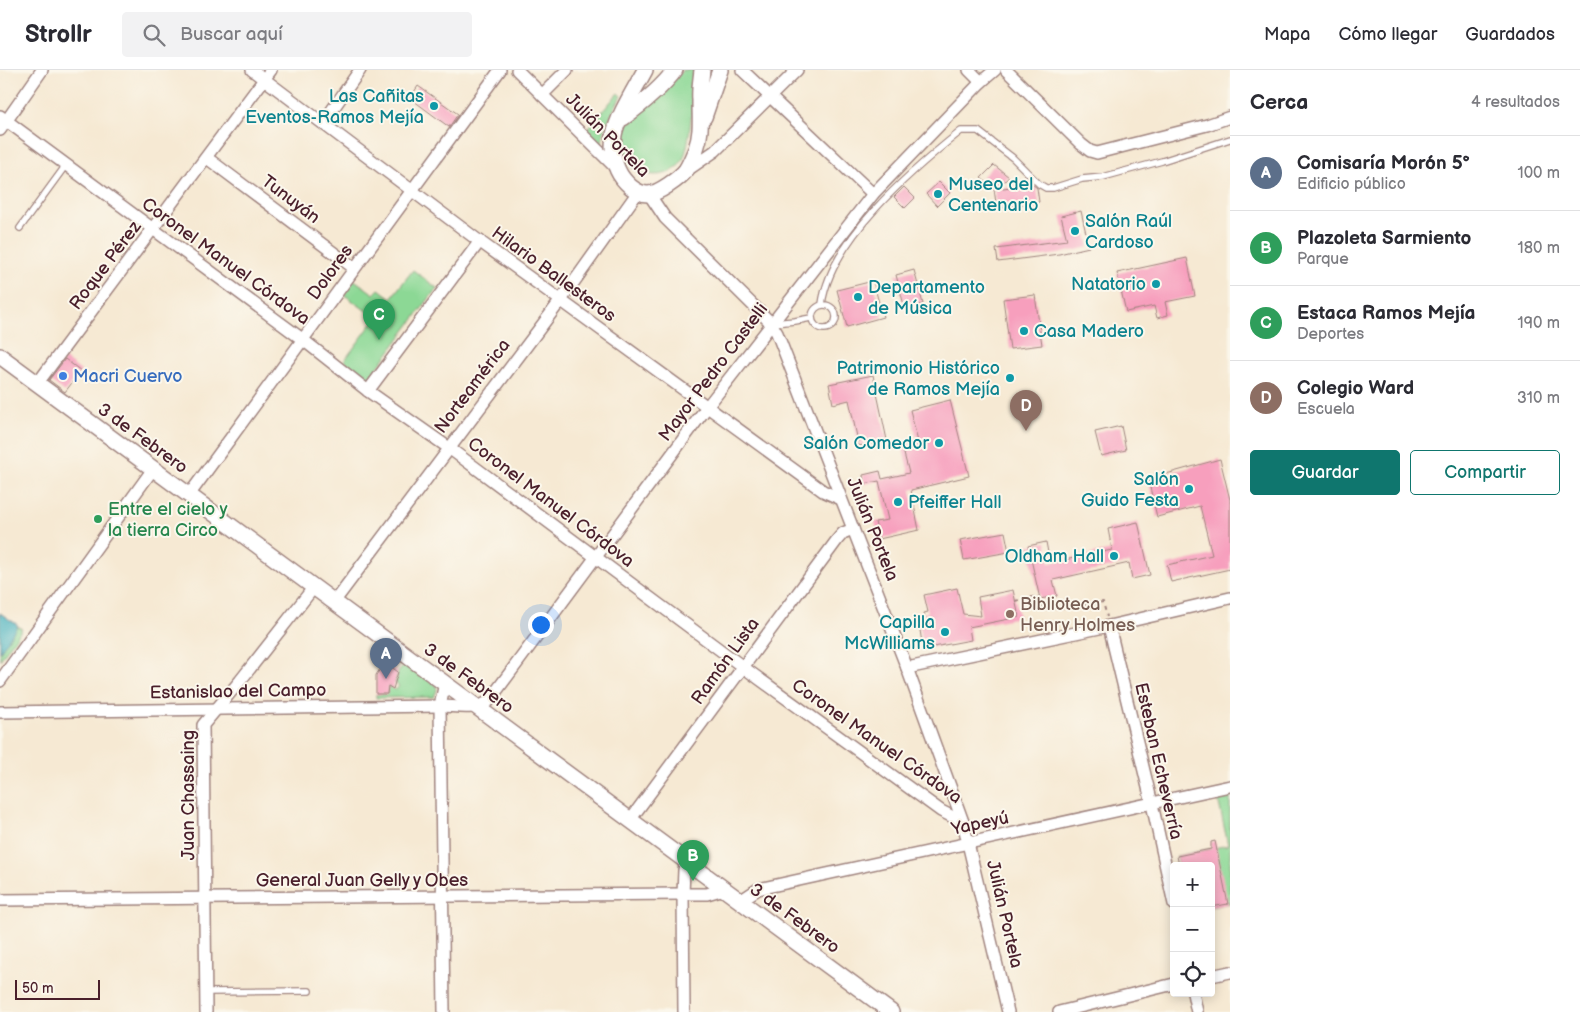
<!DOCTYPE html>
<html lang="es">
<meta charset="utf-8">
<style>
:root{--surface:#fff;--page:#f2f2f3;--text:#2b2b33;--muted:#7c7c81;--line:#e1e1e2;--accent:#0f766e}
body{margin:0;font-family:"Balsamiq Sans",sans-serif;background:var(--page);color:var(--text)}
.controls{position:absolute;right:15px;bottom:15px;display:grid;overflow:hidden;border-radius:5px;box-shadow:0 2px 12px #0003}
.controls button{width:45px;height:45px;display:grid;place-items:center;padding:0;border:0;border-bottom:1px solid var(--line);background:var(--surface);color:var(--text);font:25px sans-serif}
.scale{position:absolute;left:15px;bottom:12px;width:85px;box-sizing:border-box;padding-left:5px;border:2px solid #4a1f2b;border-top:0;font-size:14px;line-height:18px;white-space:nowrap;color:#4a1f2b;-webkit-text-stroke:4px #fbf7ec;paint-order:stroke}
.you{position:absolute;left:540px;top:554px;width:18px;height:18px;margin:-12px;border:4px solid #fff;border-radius:50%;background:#1a73e8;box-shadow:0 0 0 8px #1a73e833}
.badge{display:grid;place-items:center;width:32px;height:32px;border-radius:50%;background:var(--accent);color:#fff;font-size:16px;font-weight:700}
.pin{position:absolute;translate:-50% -41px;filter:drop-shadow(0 1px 2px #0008)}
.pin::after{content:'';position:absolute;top:26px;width:18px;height:15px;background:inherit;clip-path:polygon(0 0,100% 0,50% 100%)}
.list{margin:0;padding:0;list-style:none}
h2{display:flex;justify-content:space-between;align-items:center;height:65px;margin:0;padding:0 20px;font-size:21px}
h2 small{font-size:16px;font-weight:400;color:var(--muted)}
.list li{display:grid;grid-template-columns:32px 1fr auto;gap:15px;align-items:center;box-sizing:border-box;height:75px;padding:0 20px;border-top:1px solid var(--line)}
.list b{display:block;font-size:19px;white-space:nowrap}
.list p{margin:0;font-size:16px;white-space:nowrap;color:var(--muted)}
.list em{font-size:16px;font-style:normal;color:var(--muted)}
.actions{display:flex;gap:10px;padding:15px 20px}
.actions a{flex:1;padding:11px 0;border:1px solid var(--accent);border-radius:5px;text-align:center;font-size:18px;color:var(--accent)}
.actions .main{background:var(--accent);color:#fff}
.icon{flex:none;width:28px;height:28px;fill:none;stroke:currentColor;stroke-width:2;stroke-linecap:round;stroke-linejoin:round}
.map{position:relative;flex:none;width:1230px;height:942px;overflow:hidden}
header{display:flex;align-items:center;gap:30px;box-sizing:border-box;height:70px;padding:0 25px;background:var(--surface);border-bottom:1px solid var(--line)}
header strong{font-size:24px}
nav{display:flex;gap:28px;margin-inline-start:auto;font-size:18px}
.search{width:350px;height:45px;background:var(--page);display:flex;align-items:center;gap:12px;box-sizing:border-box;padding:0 18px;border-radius:5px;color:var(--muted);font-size:19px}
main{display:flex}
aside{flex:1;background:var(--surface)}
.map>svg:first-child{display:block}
</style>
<header>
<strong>Strollr</strong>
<div class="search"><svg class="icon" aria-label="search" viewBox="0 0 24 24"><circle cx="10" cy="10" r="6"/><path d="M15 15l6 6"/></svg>Buscar aquí</div>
<nav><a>Mapa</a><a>Cómo llegar</a><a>Guardados</a></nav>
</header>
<main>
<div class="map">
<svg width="1230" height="942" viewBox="0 0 1230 942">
<rect width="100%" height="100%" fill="#fbf7ec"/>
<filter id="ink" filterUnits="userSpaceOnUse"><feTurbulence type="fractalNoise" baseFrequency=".02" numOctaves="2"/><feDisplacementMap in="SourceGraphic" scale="10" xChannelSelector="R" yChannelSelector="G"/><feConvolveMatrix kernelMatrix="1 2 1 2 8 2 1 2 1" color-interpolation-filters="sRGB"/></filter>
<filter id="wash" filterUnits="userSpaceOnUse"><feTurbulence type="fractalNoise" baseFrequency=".0096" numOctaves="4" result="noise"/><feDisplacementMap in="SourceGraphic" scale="20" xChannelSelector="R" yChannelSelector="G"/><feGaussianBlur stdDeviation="1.12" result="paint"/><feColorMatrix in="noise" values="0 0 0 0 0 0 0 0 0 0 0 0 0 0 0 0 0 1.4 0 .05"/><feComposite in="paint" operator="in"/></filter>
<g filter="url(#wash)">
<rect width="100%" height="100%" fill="#f6e9d3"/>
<g fill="#8cd895" stroke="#6b7c60">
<path d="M683,0H695C693,19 691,77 682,91C669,114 628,107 621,81C619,76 618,71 620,66C628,46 650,34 665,20C672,14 677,7 683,0Z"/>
<polygon points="618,23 621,26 606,55 601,75 586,61"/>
<polygon points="413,200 437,218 369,309 344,291 376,248 342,223 353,209 374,224 379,219 391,228"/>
<polygon points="0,543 22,559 0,590"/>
<polygon points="406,594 436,615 437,620 434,627 376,628 376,624 387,624 388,616 396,620 399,616 395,613 398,602"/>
<polygon points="1230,721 1230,833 1211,837 1211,796 1179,796 1177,786 1228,775 1217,724"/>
</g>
<polygon fill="#40aebc" stroke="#456674" points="0,543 18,555 0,582"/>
<g id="blocks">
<g fill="#f79fbd">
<polygon points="418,16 458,44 449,57 410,28"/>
<polygon points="994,95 1009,107 996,119 1032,114 1037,118 1039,132 1002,138 996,133 994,119 981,108"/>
<polygon points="939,112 950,123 937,136 926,124"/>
<polygon points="904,117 915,128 905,138 894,127"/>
<polygon points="1081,141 1089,177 1059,184 998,192 996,179 1067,170 1061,146"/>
<polygon points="1187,188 1195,226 1165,232 1168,245 1157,248 1154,236 1126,242 1117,203"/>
<polygon points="914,200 923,234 905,239 896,205"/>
<polygon points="873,211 883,247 847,257 837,220"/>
<polygon points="1035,225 1042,275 1010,279 1003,229"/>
<polygon points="65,289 81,301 65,322 49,310"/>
<polygon points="873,305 887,370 859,376 849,330 833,334 829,314"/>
<polygon points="950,330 969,406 911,420 919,460 879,469 875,452 888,450 879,411 864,414 863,405 880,401 882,409 909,403 902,376 918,372 910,340"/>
<polygon points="1121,356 1126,380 1101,386 1095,362"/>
<polygon points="1220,389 1230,430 1230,499 1171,512 1167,495 1212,485 1200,436 1157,447 1148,409"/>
<polygon points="1138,452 1150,505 1132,509 1129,493 1053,510 1057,526 1040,529 1028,476 1046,472 1050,493 1112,480 1108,459"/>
<polygon points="1005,462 1009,482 964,490 960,470"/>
<polygon points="957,518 963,544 981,546 978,527 1013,520 1019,547 969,557 971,570 923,579 919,554 926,552 924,543 928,542 924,525"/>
<polygon points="385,592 398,602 393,619 388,616 387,624 376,624 376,605"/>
<polygon points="1215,771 1228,834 1211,837 1211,796 1179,796 1177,786 1211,779 1211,772"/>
</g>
</g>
</g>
<g filter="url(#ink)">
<use href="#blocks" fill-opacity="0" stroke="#a0847f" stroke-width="1"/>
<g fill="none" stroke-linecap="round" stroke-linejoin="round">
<g stroke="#a0847f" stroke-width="8">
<g id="lane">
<polyline points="20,158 66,95"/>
<path d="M822,234C831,169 911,101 961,61H978L1013,88L1039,114L1046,118H1053L1082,109L1103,107L1162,91L1230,69"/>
<circle cx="824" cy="247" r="12"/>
<polyline points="773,253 795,251 811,248"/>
<polyline points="206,922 309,921"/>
</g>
</g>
<g stroke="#a0847f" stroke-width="14">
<g id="street">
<polyline points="252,0 475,168 823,421 841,429"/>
<polyline points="517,0 616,98"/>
<polyline points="742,0 873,124"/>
<polyline points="969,0 981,12"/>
<polyline points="1006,0 1081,74 1090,81 1097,83 1207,55 1230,47"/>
<polyline points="542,25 567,0"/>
<polyline points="0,46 302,269 368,321 449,378 743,597 941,741 963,752"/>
<polyline points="323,53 360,0"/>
<polyline points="0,60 42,0"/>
<polyline points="207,88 354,198"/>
<polyline points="686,101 715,81 797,0"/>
<polyline points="649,124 665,148 771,253 777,263 907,598 963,752 1008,942"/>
<polyline points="37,314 271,0"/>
<polyline points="368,321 480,171"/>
<polyline points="189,425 500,0"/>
<polyline points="334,532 561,230 638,122"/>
<polyline points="1109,556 1152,734 1174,834"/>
<polyline points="907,598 1109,556 1230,528"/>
<polyline points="0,611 153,399"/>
<path d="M0,642L440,636C456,636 476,641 489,631L707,337L873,124L981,12L995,0"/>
<polyline points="630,750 837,470 843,463 853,459"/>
<polyline points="0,830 683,824 707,824 724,819"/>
<polyline points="740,831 758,819 1230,716"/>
<polyline points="1211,906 1230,902"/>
<polyline points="1193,923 1197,942"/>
<polyline points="206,942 203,655 240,611 314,517"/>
<polyline points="444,942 440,636 445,613"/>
<polyline points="684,942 683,824 684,800 686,791"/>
<polyline points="1059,942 1174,914"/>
</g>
</g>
<g stroke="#a0847f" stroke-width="18">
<g id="secondary">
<path d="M645,0C636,17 617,47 614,65C611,85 615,104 631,117C636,121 642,124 648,124C658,124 680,108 686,100C690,94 693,86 696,79C702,63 700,48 700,30C699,20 701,10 702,0"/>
<polyline points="704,47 720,0"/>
<path d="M623,48C642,34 661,19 675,0"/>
<polyline points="0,286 891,942"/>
</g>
</g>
<polyline stroke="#a0847f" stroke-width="2" stroke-dasharray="4 4" stroke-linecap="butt" points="1015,531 1038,526 1043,540 1103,532 1107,547"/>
<use href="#lane" stroke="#fff" stroke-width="5.5"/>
<use href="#street" stroke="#fff" stroke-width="11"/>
<use href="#secondary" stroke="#fff" stroke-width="15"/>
</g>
</g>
<g fill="#0f9aa8" stroke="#fbf7ec" stroke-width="2">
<circle cx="434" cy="36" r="5"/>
<circle cx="938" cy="124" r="5"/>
<circle cx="1075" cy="161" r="5"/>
<circle cx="1156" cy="214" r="5"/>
<circle cx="858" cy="227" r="5"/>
<circle cx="1024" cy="261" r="5"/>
<circle cx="1010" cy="308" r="5"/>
<circle cx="939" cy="373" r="5"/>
<circle cx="1189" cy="419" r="5"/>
<circle cx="898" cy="432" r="5"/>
<circle cx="1114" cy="486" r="5"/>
<circle cx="945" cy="562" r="5"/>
</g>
<circle fill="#3f7fe0" stroke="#fbf7ec" stroke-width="2" cx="63" cy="306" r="5"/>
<circle fill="#2e9e5b" stroke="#fbf7ec" stroke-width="2" cx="98" cy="449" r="5"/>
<circle fill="#8d6e63" stroke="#fbf7ec" stroke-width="2" cx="1010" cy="544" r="5"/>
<g text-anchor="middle" stroke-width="4" stroke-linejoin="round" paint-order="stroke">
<g font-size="18" fill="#0d838f" stroke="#fbf7ec" text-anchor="end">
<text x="424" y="32">Las Cañitas<tspan x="424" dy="21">Eventos-Ramos Mejía</tspan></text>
<text x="948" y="120" text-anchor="start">Museo del<tspan x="948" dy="21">Centenario</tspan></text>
<text x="1085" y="157" text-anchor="start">Salón Raúl<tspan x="1085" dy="21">Cardoso</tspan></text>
<text x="1146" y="220">Natatorio</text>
<text x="868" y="223" text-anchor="start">Departamento<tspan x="868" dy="21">de Música</tspan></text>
<text x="1034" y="267" text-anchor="start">Casa Madero</text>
<text x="1000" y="304">Patrimonio Histórico<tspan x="1000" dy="21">de Ramos Mejía</tspan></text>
<text x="929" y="379">Salón Comedor</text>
<text x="1179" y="415">Salón<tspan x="1179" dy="21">Guido Festa</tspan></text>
<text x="908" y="438" text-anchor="start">Pfeiffer Hall</text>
<text x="1104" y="492">Oldham Hall</text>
<text x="935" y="558">Capilla<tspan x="935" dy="21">McWilliams</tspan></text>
</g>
<g font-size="18" fill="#4a1f2b" stroke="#fbf7ec">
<text transform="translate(608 65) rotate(45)" y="6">Julián Portela</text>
<text transform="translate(291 129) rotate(37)" y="6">Tunuyán</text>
<text transform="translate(226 191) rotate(36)" y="6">Coronel Manuel Córdova</text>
<text transform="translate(105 195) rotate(-53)" y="6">Roque Pérez</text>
<text transform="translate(330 202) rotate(-54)" y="6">Dolores</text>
<text transform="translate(554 204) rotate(36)" y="6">Hilario Ballesteros</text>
<text transform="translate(713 302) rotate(-53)" y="6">Mayor Pedro Castelli</text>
<text transform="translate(472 316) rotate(-53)" y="6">Norteamérica</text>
<text transform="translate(143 368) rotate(36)" y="6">3 de Febrero</text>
<text transform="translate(551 432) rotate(37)" y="6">Coronel Manuel Córdova</text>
<text transform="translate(873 459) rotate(68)" y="6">Julián Portela</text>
<text transform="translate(725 591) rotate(-54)" y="6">Ramón Lista</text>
<text transform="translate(469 608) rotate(36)" y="6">3 de Febrero</text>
<text transform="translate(238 621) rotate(-1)" y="6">Estanislao del Campo</text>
<text transform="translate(877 671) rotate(35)" y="6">Coronel Manuel Córdova</text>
<text transform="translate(1159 691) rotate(77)" y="6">Esteban Echeverría</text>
<text transform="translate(188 725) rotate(-90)" y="6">Juan Chassaing</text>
<text transform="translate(980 753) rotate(-12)" y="6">Yapeyú</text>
<text x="362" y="816">General Juan Gelly y Obes</text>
<text transform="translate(1005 844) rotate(77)" y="6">Julián Portela</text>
<text transform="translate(795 848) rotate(36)" y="6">3 de Febrero</text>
</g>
<g font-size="18" fill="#366cbe" stroke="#fbf7ec" text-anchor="start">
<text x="73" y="312">Macri Cuervo</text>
</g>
<g font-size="18" fill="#27864d" stroke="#fbf7ec" text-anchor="start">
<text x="108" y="445">Entre el cielo y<tspan x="108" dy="21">la tierra Circo</tspan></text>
</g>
<g font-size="18" fill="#785e54" stroke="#fbf7ec" text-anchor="start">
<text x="1020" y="540">Biblioteca<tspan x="1020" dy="21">Henry Holmes</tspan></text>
</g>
</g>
</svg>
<div class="controls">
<button>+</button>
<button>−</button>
<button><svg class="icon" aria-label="locate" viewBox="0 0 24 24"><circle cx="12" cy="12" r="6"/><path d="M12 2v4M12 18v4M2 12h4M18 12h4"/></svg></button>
</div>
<div class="scale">50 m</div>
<div class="you"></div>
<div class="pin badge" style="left:386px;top:609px;background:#5c6f8a">A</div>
<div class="pin badge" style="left:693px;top:811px;background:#2e9e5b">B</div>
<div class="pin badge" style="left:379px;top:270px;background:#2e9e5b">C</div>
<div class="pin badge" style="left:1026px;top:361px;background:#8d6e63">D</div>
</div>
<aside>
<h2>Cerca<small>4 resultados</small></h2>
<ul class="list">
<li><span class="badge" style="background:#5c6f8a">A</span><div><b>Comisaría Morón 5°</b><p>Edificio público</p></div><em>100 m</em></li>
<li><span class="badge" style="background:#2e9e5b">B</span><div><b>Plazoleta Sarmiento</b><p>Parque</p></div><em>180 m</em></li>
<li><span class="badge" style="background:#2e9e5b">C</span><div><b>Estaca Ramos Mejía</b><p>Deportes</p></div><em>190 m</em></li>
<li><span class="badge" style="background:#8d6e63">D</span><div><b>Colegio Ward</b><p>Escuela</p></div><em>310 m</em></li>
</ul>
<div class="actions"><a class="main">Guardar</a><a>Compartir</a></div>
</aside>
</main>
